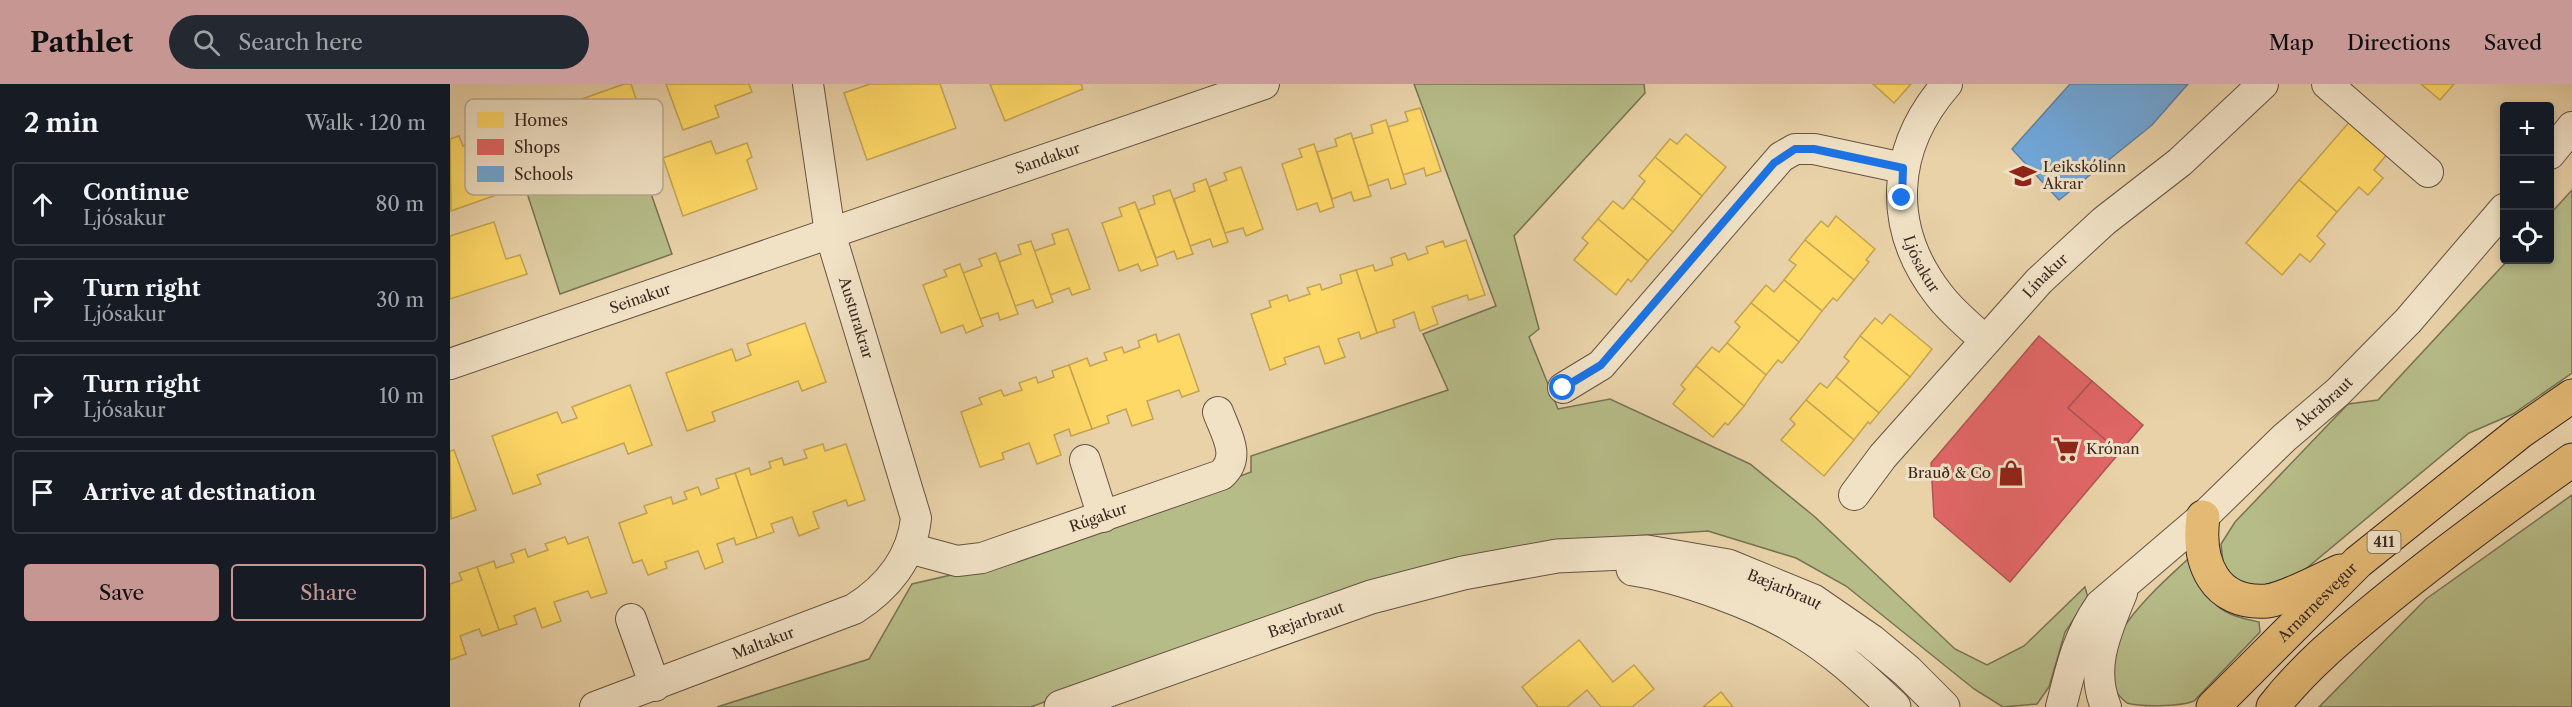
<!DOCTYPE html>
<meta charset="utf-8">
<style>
:root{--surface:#171b24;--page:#242831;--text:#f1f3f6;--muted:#9ea1a6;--line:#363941;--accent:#c59692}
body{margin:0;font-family:"Libre Caslon Text",serif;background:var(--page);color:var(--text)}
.controls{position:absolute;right:18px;top:18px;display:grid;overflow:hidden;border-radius:6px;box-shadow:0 3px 9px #0003}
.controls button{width:54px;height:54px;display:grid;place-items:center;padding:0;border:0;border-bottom:2px solid var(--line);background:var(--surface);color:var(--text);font:30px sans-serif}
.stop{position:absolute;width:18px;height:18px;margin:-14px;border:4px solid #1a73e8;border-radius:50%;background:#fff}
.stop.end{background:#1a73e8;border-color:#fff;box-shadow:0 2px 6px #0008}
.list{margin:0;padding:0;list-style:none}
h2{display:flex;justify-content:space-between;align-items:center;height:78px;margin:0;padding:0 24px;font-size:26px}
h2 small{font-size:20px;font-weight:400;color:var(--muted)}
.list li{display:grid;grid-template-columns:39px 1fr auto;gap:18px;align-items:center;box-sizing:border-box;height:84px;margin:0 12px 12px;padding:0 12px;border:2px solid var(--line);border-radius:6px}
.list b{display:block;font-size:22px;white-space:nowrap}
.list p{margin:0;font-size:20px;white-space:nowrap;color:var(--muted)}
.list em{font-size:20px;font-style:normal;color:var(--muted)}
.actions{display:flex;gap:12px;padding:18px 24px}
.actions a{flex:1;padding:14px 0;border:2px solid var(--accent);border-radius:6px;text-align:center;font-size:21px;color:var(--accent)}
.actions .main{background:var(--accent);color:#111}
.icon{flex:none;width:33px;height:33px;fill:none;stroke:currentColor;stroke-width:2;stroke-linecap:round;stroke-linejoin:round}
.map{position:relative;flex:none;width:2122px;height:623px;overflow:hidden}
header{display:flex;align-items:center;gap:36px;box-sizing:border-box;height:84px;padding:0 30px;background:var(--accent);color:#111}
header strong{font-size:28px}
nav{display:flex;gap:33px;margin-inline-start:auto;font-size:21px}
.search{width:420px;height:54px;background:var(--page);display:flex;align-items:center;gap:15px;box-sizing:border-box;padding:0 21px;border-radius:33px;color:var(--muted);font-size:22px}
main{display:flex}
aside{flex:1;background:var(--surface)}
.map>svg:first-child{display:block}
</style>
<header>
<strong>Pathlet</strong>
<div class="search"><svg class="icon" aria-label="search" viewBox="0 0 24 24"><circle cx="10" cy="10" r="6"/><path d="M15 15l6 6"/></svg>Search here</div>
<nav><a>Map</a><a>Directions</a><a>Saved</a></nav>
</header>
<main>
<aside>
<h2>2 min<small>Walk · 120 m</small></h2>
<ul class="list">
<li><svg class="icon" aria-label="ahead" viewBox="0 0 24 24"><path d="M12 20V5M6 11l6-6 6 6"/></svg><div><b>Continue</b><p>Ljósakur</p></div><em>80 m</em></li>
<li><svg class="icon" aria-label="right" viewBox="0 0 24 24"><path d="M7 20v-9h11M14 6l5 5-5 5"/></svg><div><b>Turn right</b><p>Ljósakur</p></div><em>30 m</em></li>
<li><svg class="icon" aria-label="right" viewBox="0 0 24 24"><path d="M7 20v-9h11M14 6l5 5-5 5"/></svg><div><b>Turn right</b><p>Ljósakur</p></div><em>10 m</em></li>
<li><svg class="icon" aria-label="arrive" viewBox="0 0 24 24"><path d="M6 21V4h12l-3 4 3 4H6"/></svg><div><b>Arrive at destination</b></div></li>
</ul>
<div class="actions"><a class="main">Save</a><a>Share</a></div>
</aside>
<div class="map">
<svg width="2122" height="623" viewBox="0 0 2122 623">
<rect width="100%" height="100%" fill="#e9d2a8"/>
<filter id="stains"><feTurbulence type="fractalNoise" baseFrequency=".00333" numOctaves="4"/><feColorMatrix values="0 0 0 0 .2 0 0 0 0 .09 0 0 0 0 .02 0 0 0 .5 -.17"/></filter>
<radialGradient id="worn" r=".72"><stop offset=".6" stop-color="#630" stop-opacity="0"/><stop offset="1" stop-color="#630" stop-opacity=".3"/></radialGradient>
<g fill="#b6bc88" stroke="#787255" stroke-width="1.5">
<polygon points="964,0 1194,0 1195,9 1064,152 1089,245 1079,253 1108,325 1160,315 1300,380 1365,433 1505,565 1537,581 1574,562 1635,503 1638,514 1615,548 1599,603 1587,620 1553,623 1524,605 1396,502 1346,474 1258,447 1106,457 852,520 581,623 267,623 419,575 462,500 575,474 801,388 801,372 998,306 973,250 1046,222"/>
<polygon points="187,69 222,170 110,210 77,109"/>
<polygon points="2122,106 2122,289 2063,330 2019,349 1846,493 1812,508 1782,493 1773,478 1771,460 1785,438 1898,320 1928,316 2058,176 2100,176 2100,130"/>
<polygon points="2122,411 2122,623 1869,623 1976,515"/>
<path d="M1738,475C1752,485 1751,503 1762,516C1773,531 1792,534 1809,538L1810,548L1744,617C1729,623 1690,623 1677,619C1622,575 1705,506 1738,475Z"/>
</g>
<g fill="#ffd966" stroke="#c4a452" stroke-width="1.5">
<polygon points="174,0 181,0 200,56 121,84 101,26"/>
<polygon points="216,0 299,0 302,8 265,22 269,33 233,46"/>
<polygon points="420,0 490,0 506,44 417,76 394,9"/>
<polygon points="540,0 631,0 633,5 555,37"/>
<polygon points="1423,0 1461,0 1444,19"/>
<polygon points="1971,0 2004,0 1990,16"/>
<polygon points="970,24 991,87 976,92 974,84 953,91 938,43 958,37 955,28"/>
<polygon points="936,36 956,100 941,105 938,95 918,102 903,55 923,49 921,41"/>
<polygon points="1901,36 1938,69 1924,86 1933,94 1918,111 1909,103 1887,128 1849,96"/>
<polygon points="59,45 75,86 61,91 66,104 1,127 0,55 9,52 13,62"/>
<polygon points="901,49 921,112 904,117 901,108 882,115 867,68 887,62 885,55"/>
<polygon points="1236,50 1276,83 1252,112 1205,73 1220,55 1227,60"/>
<polygon points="261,57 266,70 297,59 302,73 297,76 307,105 233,132 213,74"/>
<polygon points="864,60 884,123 870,128 867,119 847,126 832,80 852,73 849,65"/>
<polygon points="1205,73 1252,112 1223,148 1182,114 1195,97 1189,92"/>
<polygon points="791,83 813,145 796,152 793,144 775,149 759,103 777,96 774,89"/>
<polygon points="756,95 778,158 763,163 760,155 740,162 724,115 745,107 743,100"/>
<polygon points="1849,96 1887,128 1867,152 1875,160 1860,178 1850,170 1832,191 1796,159"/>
<polygon points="720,106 743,170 727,175 724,167 706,174 688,126 705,120 703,112"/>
<polygon points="1182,114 1223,148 1198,177 1148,135 1163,117 1173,125"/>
<polygon points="685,118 708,181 691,187 688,180 669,187 652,139 672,132 669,124"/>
<polygon points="1386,132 1425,165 1416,176 1419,178 1404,196 1355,156 1371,137 1378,143"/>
<polygon points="1148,135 1198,177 1181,198 1178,195 1166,211 1124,176 1138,159 1132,154"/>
<polygon points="44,138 56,175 70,171 77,190 0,215 0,152"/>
<polygon points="618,145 640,205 622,211 619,204 600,211 584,167 605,160 602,150"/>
<polygon points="1016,156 1035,211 1019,216 1017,211 982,223 988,240 970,247 964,228 943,236 945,243 927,249 906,186 923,181 925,187 943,181 941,174 955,169 958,176 978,169 976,163 993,157 995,163"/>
<polygon points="1355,156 1404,196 1387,217 1383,214 1372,227 1334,196 1346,181 1339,176"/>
<polygon points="581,157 603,218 586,224 583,216 565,222 549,178 571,170 568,161"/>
<polygon points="546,169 568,230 550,236 548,229 530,235 513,189 532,182 529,175"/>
<polygon points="510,180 533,242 516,249 513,241 491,249 473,201 497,192 494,186"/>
<polygon points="906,186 927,249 911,255 909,248 888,255 895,273 875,280 869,262 834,274 836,280 820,286 801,230 821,223 819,217 837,211 839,217 860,210 857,204 870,200 872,206 892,199 890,191"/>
<polygon points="1334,196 1372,227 1349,258 1301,219 1316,201 1324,208"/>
<polygon points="1301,219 1349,258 1332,279 1328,276 1316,291 1277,259 1290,243 1285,238"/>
<polygon points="1440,230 1482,265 1460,293 1410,252 1425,234 1432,240"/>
<polygon points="355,239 376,298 352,307 348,297 262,328 265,337 237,347 216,289 282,265 286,277 301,271 297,260"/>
<polygon points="706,250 708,258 729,250 749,307 732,313 729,306 697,317 703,335 682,342 676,325 657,332 659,339 642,345 619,281 637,274 640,282 657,276 654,269 672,263 674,269 690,263 688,257"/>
<polygon points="1410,252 1460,293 1429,329 1386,293 1399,277 1394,273"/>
<polygon points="1277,259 1316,291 1294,322 1246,282 1262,263 1269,268"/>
<polygon points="619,281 642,345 621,352 619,345 604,351 611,371 587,380 579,359 552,369 554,375 530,383 511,328 532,320 529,314 551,306 554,312 572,306 569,299 586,293 588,299 604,293 602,287"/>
<polygon points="1246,282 1294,322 1278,341 1275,339 1263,353 1223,320 1235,305 1231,301"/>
<polygon points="1386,293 1429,329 1420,340 1418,338 1404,356 1356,316 1370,299 1377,304"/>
<polygon points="180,301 202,361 178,370 174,359 87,391 91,400 63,410 42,352 107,328 112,339 127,334 122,323"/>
<polygon points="1356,316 1404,356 1374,392 1331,356 1345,340 1340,335"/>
<polygon points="373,360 375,367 396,360 415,416 398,422 396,416 363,428 369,444 349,452 342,433 321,440 324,448 307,454 285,389 299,384 301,391 321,384 319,378 332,374 334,381 357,374 354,366"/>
<polygon points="4,366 26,426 1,435 0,367"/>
<polygon points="285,389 307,454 286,461 284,454 267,460 273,478 255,485 248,467 215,478 217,484 198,491 192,476 183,479 169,439 197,429 194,422 221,413 223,420 237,415 234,408 248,403 251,411 269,404 266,395"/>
<polygon points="115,453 118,460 138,453 157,509 141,514 138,507 104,518 111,537 92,544 85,524 64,532 67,540 49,546 27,483 44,477 46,484 64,478 61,470 75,465 78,473 98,466 95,460"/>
<polygon points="27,483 49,546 32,552 29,545 10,552 16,570 0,576 0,500 12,496 9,489"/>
<polygon points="1129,556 1163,598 1184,581 1204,605 1182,623 1151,623 1137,606 1117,623 1088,623 1072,603"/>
<polygon points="1271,608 1283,623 1253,623"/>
</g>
<g fill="#e06666" stroke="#ae5452" stroke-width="1.5">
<polygon points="1589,252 1642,297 1618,324 1670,368 1560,498 1484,433 1481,379"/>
<polygon points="1642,297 1693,341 1670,368 1618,324"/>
</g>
<polygon fill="#6fa8dc" stroke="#5f82a4" stroke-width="1.5" points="1620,0 1738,0 1702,41 1609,116 1562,65"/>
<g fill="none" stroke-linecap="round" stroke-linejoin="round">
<g stroke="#655344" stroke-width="32">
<g id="minor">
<path id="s1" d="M1497,0C1441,64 1436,143 1489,211C1502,228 1519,242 1535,256"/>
<polyline points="1877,0 1978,88"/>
<polyline points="2100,70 2122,43"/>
<path id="s2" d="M0,280L814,0"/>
<polyline points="1113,304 1151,281 1331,73 1345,65 1364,65 1453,84"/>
<polyline points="635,376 653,433"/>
<path id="s3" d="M1404,411L1433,372L1589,197L1654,137L1730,78L1813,0"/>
<path id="s4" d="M459,464L507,477L532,474L771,391C792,373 776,350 768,328"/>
<polyline points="181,535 205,602"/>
<path id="s5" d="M145,623L404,525C437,504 462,474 466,434L380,149L358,0"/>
<path id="s6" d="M1611,623C1621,584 1627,554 1650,521L1753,433L1834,354L1888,308L1958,237L2054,125"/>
<path d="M1656,623C1639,583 1657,546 1672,509"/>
</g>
</g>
<g stroke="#655344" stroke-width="35">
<g id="tertiary">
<path d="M1183,485C1231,492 1311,521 1351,547C1386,568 1415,596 1444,623"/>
<path id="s7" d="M611,623L921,513L1013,489L1107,472L1197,468L1278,482L1363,517L1421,557L1457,587L1493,623"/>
</g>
</g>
<g stroke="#392922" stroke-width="35">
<g id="primary">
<path d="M1753,433C1747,478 1764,521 1817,517C1835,515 1872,495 1890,487"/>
<path id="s8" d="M1763,623L1908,478L2070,348L2122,312"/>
<path d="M1823,623C1854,583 1893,551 1932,519C1993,469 2057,422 2122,376"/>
</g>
</g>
<use href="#minor" stroke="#f1e2c6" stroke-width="30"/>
<use href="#tertiary" stroke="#f1e2c6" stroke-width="33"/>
<use href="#primary" stroke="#e4b974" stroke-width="33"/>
</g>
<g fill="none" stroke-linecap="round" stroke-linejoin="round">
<polyline stroke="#1a73e8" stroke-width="8" points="1113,304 1151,281 1324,79 1345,65 1364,65 1453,84 1452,114"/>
</g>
<defs>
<g id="school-bare" transform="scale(2.07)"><path d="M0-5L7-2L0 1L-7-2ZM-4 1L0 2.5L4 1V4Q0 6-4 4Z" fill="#8f2418" stroke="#f1e2c6" stroke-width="2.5" paint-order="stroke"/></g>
<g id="supermarket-bare" transform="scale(2.07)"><path d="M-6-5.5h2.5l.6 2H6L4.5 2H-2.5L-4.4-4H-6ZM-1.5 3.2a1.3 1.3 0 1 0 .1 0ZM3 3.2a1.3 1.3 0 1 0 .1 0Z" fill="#8f2418" stroke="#f1e2c6" stroke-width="2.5" paint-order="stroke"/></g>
<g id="shop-bare" transform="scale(2.07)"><path d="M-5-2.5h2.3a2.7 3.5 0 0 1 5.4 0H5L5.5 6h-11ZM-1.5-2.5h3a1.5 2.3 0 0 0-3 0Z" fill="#8f2418" stroke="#f1e2c6" stroke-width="2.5" paint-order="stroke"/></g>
</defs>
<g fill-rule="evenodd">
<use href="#school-bare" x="1573" y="92"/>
<use href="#supermarket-bare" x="1616" y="365"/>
<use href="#shop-bare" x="1561" y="389"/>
</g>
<g text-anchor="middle" stroke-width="6" stroke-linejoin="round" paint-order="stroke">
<rect fill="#f1e2c6" stroke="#706053" stroke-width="1.5" x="1917.5" y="447" width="33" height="22" rx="4.5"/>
<g font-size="14" font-weight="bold" fill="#392922">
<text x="1934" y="463">411</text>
</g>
<g font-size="15" fill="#392922" stroke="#f1e2c6">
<text dy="5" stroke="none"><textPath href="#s2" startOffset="632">Sandakur</textPath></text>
<text dy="5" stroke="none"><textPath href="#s1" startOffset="195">Ljósakur</textPath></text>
<text dy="5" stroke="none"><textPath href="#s3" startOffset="291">Línakur</textPath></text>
<text dy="5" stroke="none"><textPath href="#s2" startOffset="201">Seinakur</textPath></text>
<text transform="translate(406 234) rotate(73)" y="5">Austurakrar</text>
<text dy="5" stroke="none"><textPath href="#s6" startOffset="411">Akrabraut</textPath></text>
<text dy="5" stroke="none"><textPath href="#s4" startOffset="198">Rúgakur</textPath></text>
<text dy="5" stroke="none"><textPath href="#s7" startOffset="753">Bæjarbraut</textPath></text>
<text dy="5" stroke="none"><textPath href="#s8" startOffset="148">Arnarnesvegur</textPath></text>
<text dy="5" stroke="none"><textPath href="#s7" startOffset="260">Bæjarbraut</textPath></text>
<text dy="5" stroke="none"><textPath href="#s5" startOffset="180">Maltakur</textPath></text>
</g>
<g font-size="15" fill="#392922" stroke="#f1e2c6" text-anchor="start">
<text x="1593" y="88">Leikskólinn<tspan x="1593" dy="17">Akrar</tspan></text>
<text x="1636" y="370">Krónan</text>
<text x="1541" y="394" text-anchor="end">Brauð &amp; Co</text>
</g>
</g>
<rect x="15" y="15" width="198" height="96" rx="9" fill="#f1e2c6" stroke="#baaa95" stroke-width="1.5"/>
<rect x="27" y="28" width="27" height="16" fill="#ffd966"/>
<rect x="27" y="55" width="27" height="16" fill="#e06666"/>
<rect x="27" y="82" width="27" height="16" fill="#6fa8dc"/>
<g font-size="16" fill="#392922">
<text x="64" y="42">Homes</text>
<text x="64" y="69">Shops</text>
<text x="64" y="96">Schools</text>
</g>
<rect width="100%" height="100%" filter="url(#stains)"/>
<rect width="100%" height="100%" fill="url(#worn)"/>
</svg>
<div class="controls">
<button>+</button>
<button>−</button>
<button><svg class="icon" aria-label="locate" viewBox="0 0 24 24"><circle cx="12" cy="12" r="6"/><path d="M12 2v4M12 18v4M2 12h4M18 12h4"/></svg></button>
</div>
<div class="stop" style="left:1113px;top:304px"></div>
<div class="stop end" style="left:1452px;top:114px"></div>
</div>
</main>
